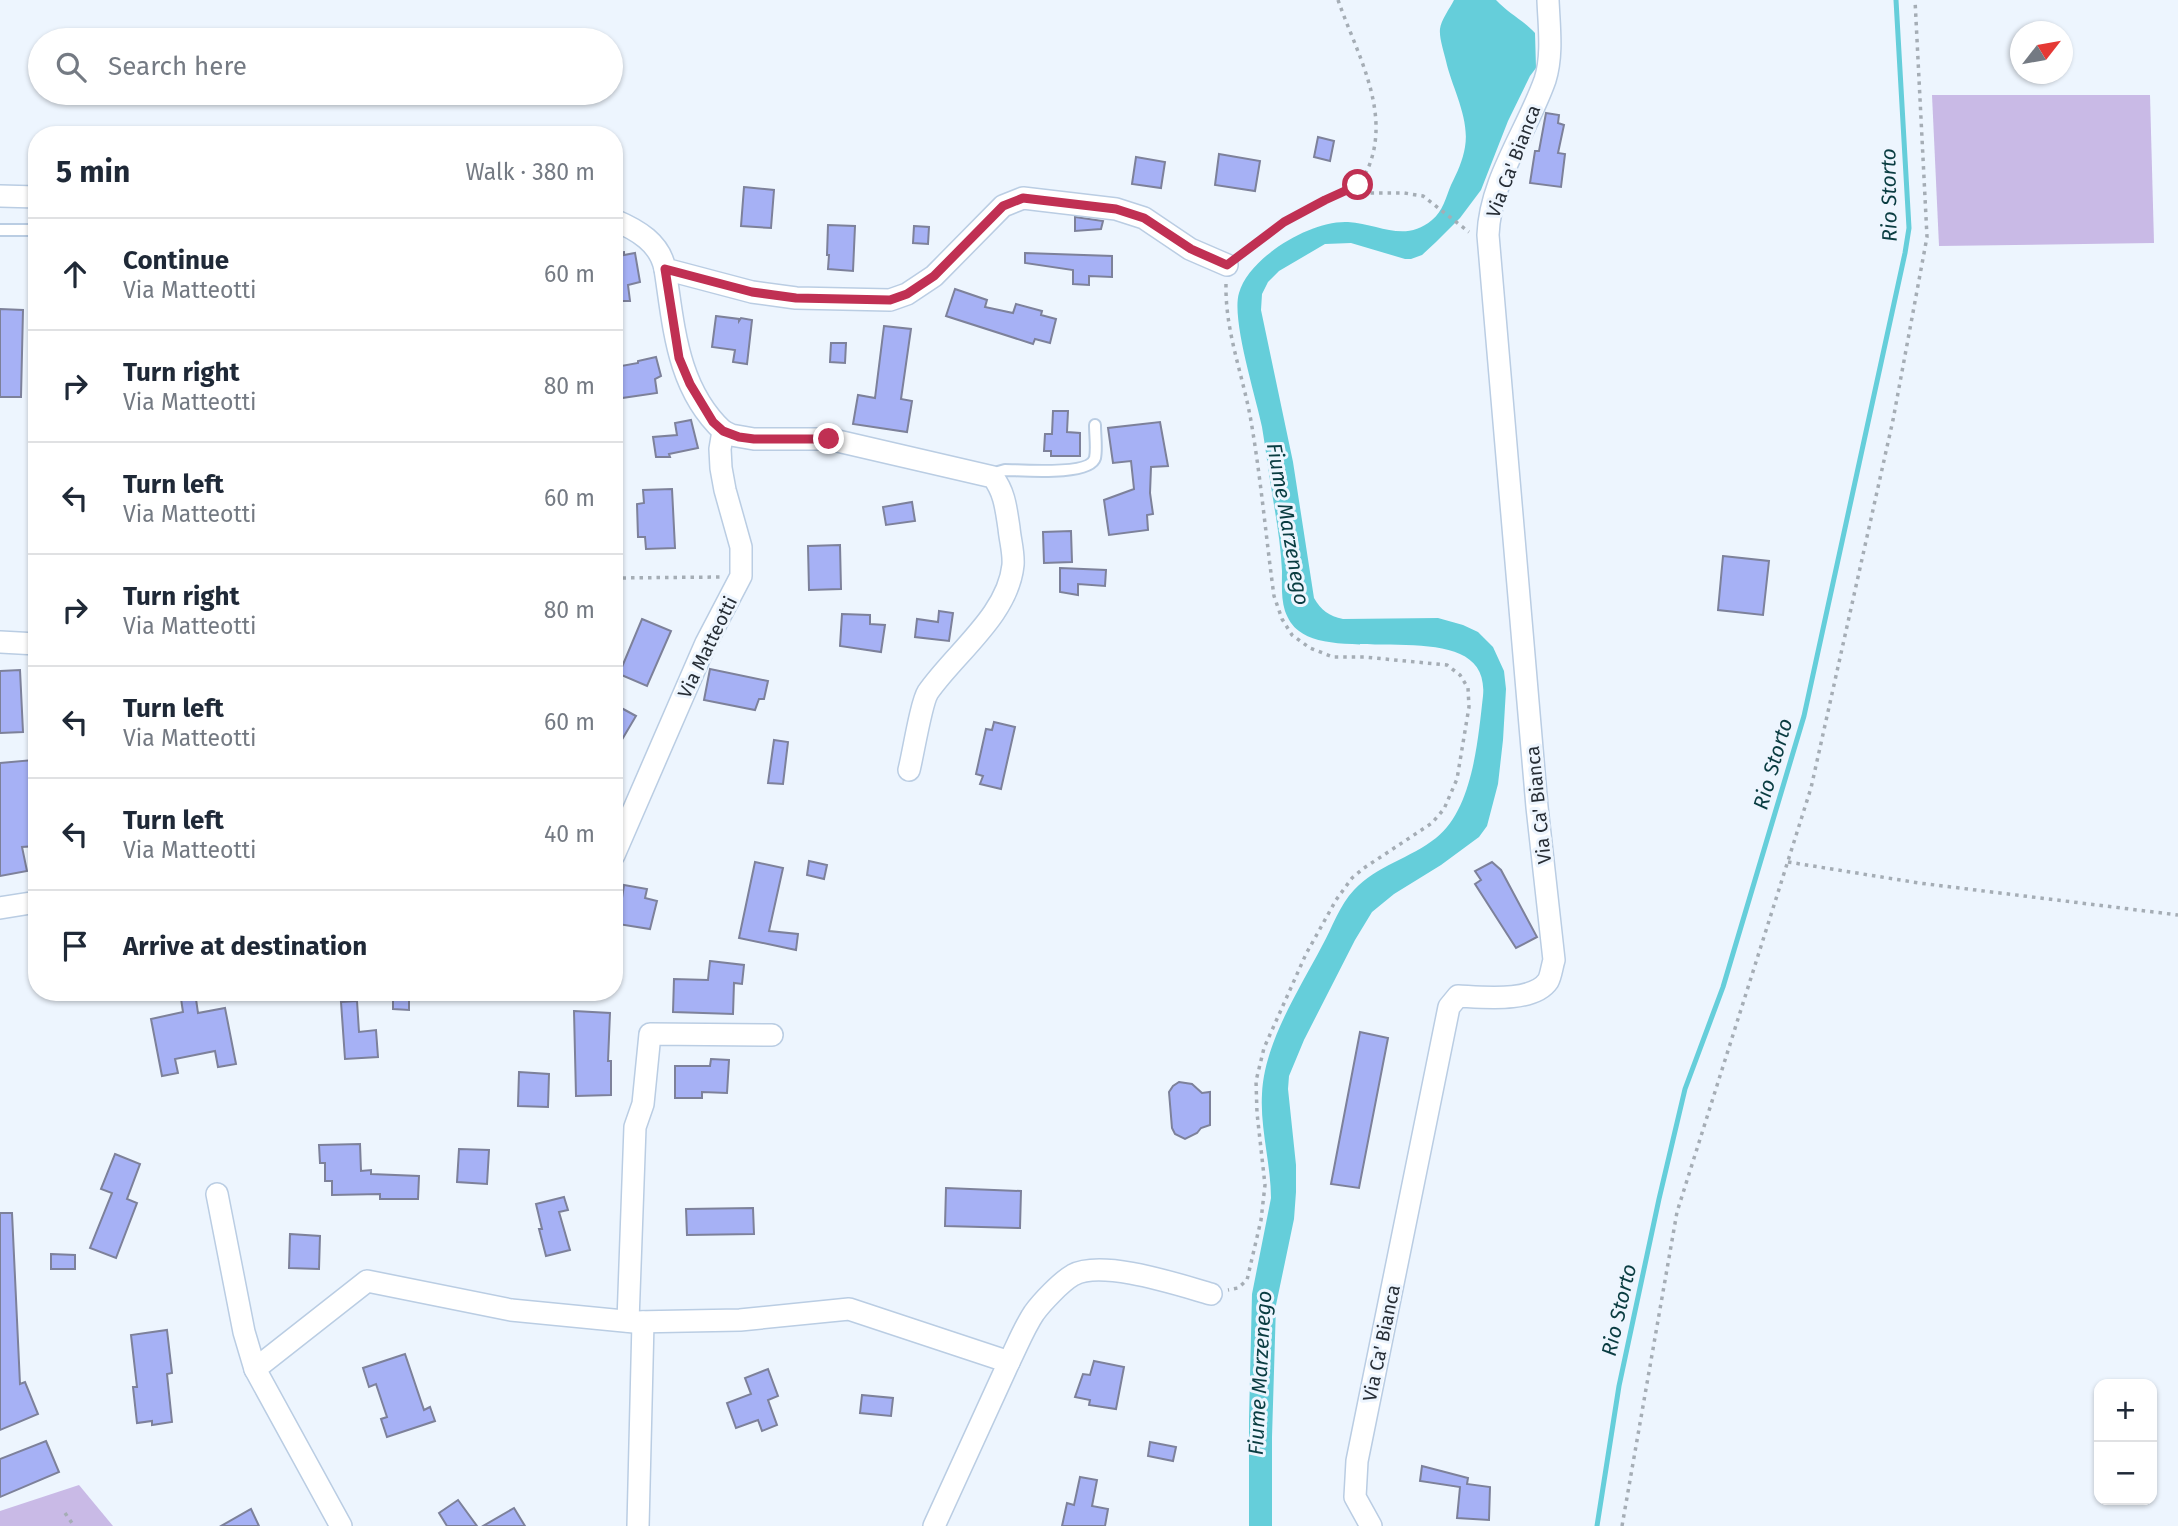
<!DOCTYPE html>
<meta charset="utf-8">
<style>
:root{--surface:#fff;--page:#f2f2f3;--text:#1f2937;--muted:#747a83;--line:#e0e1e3}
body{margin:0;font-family:"Fira Sans",sans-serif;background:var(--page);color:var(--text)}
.controls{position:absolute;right:21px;bottom:21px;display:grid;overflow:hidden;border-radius:14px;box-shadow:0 2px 5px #0004}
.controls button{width:63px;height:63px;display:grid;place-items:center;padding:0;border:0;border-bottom:2px solid var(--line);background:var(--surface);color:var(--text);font:35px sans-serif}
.compass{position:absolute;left:2010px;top:21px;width:63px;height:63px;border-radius:50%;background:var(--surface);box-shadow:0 2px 5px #0004;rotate:59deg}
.stop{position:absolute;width:21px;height:21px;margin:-16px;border:5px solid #c03053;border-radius:50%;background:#fff}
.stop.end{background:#c03053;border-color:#fff;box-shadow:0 2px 7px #0008}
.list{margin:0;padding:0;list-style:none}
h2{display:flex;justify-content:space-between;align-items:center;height:91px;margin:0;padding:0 28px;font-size:30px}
h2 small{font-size:23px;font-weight:400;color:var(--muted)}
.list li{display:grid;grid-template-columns:46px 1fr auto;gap:21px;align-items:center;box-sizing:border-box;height:112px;padding:0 28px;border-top:2px solid var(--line)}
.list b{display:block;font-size:26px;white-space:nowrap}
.list p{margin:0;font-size:23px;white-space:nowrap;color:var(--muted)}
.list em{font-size:23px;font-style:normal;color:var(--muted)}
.icon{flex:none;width:38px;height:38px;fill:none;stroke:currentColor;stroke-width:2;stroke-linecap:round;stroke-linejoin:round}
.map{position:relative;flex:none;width:2178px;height:1526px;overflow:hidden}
.search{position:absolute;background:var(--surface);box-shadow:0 2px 5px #0004;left:28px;top:28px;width:595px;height:77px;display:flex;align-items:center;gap:18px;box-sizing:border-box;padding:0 24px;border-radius:38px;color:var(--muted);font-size:26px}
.panel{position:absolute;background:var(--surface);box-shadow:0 2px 5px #0004;left:28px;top:126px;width:595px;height:875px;border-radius:28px}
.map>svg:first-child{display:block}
</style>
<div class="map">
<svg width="2178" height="1526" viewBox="0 0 2178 1526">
<rect width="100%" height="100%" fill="#edf5fe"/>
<g fill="#c9bae6">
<polygon points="1932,95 2150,95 2154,243 1939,246"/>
<polygon points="79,1485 113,1526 0,1526 0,1511"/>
</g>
<path fill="#65ceda" d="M1454,0H1496C1508,13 1523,20 1535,33L1536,68L1530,76L1508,121L1481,190L1460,218L1436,242L1422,255L1411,259H1405L1351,243L1325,244L1279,271L1268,282L1262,294L1261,310L1293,462L1314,598C1321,610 1329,616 1343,619L1438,618L1463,625L1478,632L1493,647L1504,671L1506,689L1503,740L1498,784L1487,826L1479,837L1441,865L1394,894L1372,912L1355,940L1304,1040L1289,1076L1288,1089L1296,1165V1192L1294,1219L1276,1305L1272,1437V1526H1249V1419L1252,1294L1271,1198C1271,1164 1260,1129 1262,1094C1264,1043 1299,990 1322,946C1332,928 1340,904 1354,890C1376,866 1411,858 1436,838C1473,809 1478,739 1483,696C1491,613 1340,665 1299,631C1292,626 1288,619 1285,611C1281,598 1282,585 1282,571C1281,547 1277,523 1273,499C1269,475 1266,451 1262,427C1256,397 1231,319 1239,293C1249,257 1311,220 1348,222C1379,224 1405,243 1432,220C1443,211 1446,197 1451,185C1457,173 1463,160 1465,147C1470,118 1452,88 1446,61C1444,52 1439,38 1440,29C1441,20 1450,8 1454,0Z"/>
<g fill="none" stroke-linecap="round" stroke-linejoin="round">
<polyline stroke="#65ceda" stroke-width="5" points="1597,1526 1619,1386 1659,1199 1685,1089 1723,987 1804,716 1905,253 1909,228 1896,0"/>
</g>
<g fill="#a6b1f5" stroke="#7d819a" stroke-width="2">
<polygon points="1546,113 1559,115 1558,123 1564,125 1558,153 1565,154 1561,187 1530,183 1535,151 1539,151"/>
<polygon points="1318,137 1334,141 1330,161 1314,157"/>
<polygon points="1219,154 1260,161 1255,191 1215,185"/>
<polygon points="1136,157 1165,162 1161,188 1132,184"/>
<polygon points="744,187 774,190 771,228 741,226"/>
<polygon points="1075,217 1103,221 1101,229 1075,231"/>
<polygon points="828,225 855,226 853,271 828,269 829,255 827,255"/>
<polygon points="914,226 929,227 928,244 913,243"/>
<polygon points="624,252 624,255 635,253 640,282 628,285 630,301 614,301 614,253"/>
<polygon points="1025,253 1112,256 1112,277 1089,276 1089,285 1073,284 1073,270 1025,263"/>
<polygon points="955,289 987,300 985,307 1013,313 1016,304 1042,311 1041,315 1056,319 1050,343 1035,339 1033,344 946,316"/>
<polygon points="0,309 23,310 21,397 0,397"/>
<polygon points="716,316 739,319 739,321 741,318 752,320 747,364 733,362 735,350 712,347"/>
<polygon points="884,326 911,329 901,399 912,401 907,432 853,424 858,395 875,398"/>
<polygon points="831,343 846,343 845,363 830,362"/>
<polygon points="656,357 661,376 655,379 657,393 622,398 621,366 638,363 638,361"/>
<polygon points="1053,411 1068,411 1067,432 1080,433 1080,456 1051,456 1051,451 1044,451 1045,434 1052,434"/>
<polygon points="691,420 698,448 669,454 670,457 656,457 653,437 677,435 675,423"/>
<polygon points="1160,422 1168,466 1151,467 1150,493 1153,514 1147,515 1148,530 1109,535 1104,500 1134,489 1131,461 1113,463 1108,428"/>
<polygon points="672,489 675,548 646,549 645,537 638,537 637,504 644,503 643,490"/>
<polygon points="912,502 915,521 886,525 883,507"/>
<polygon points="1071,531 1072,562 1044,563 1043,532"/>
<polygon points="840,545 841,589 809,590 808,546"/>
<polygon points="1723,556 1769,561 1763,615 1718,610"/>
<polygon points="1060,568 1106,570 1105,586 1078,584 1078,595 1060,592"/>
<polygon points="939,611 953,613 949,641 915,637 917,619 938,622"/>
<polygon points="842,614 870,615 870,624 885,625 881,652 840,646"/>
<polygon points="642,619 671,631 647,686 619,674"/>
<polygon points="710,669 768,681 764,699 759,699 755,710 704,700"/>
<polygon points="20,670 23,732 0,733 0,671"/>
<polygon points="614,704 636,716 614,753"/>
<polygon points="994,722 1015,727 1001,789 980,784 983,776 976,774 986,729 992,730"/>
<polygon points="774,740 788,742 783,784 768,783"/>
<polygon points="33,760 37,803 37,846 22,847 27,871 0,876 0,763"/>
<polygon points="809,861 827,865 824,879 807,875"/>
<polygon points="755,862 783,868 769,931 798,934 796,950 739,938"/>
<polygon points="1492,862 1501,870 1537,937 1516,948 1475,884 1481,880 1475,871"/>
<polygon points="624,885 647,889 645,898 657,901 650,929 618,924"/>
<polygon points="710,961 744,965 742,984 734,983 733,1014 673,1012 674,979 708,980"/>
<polygon points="180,992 195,992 198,1013 225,1008 236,1064 218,1067 215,1051 175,1059 178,1073 162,1076 151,1019 183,1012"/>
<polygon points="393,992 409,992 409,1010 393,1009"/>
<polygon points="357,1001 359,1032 376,1030 378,1057 345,1059 341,1002"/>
<polygon points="574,1011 610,1013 608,1061 611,1061 611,1095 576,1096"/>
<polygon points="1360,1032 1388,1038 1359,1188 1331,1184"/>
<polygon points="711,1059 729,1060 727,1093 702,1092 702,1098 675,1098 675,1066 710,1066"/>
<polygon points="519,1072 549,1074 548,1107 518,1106"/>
<polygon points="1179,1082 1192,1084 1202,1093 1210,1092 1210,1125 1201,1128 1197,1133 1185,1139 1175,1134 1172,1128 1169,1092 1173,1086"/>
<polygon points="360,1144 361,1171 371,1170 371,1174 419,1176 418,1199 380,1199 380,1194 332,1195 332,1181 325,1181 325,1163 320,1163 319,1145"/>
<polygon points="459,1149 489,1150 487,1184 457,1182"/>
<polygon points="115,1154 140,1164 127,1199 137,1203 116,1258 90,1248 112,1193 101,1189"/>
<polygon points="946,1188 1021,1191 1020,1228 945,1226"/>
<polygon points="564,1197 568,1210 559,1212 570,1250 546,1256 539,1229 542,1229 536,1204"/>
<polygon points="753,1208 754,1234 687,1235 686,1209"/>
<polygon points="0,1213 12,1213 20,1384 25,1382 38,1414 0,1430"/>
<polygon points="290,1234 320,1236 319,1269 289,1268"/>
<polygon points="51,1254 75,1255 75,1269 51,1269"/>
<polygon points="167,1330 172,1373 167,1374 172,1422 152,1425 152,1421 137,1423 133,1387 137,1387 131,1335"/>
<polygon points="405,1354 424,1410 430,1407 435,1421 387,1437 381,1419 387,1417 376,1384 369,1387 363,1368"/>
<polygon points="1094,1361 1124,1367 1116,1409 1089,1405 1090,1400 1075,1397 1083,1374 1090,1375"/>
<polygon points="768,1369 778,1396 768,1400 777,1425 762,1431 758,1420 736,1428 727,1403 751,1394 745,1378"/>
<polygon points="862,1395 893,1398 891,1416 860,1413"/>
<polygon points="46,1441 59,1472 0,1497 0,1459"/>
<polygon points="1150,1442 1176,1447 1173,1461 1148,1456"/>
<polygon points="1422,1466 1468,1478 1467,1484 1490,1487 1489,1520 1457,1518 1460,1487 1420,1481"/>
<polygon points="1080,1477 1097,1480 1092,1506 1108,1509 1105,1526 1062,1526 1067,1503 1074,1505"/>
<polygon points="458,1500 477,1526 447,1526 439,1513"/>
<polygon points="514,1508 525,1526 483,1526"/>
<polygon points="251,1509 259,1526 221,1526"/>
</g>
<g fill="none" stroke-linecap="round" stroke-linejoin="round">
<g stroke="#bacde3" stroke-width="14">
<g id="lane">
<polyline points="0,230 37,230"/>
<path d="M993,477L998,472L1005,470C1021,470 1090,476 1095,458C1097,449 1095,435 1095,425"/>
</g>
</g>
<g stroke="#bacde3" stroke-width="24">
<g id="street">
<polyline points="0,196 37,197"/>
<path d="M614,220C638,230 660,243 665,269L752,292L796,298L890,300L907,294L934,276L1003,206L1023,198L1116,209L1144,218L1190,249L1227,265"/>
<path d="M723,431L731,435L754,439H829L993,477C1005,493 1006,509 1009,528C1010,540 1014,553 1013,565C1008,615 955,653 928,692C921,703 913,755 909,770"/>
<polyline points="0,642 37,644"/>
<path d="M614,855L706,643L741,576V547L725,490L721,468L720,449L723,431C677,388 674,327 665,269"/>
<polyline points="0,908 37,902"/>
<polyline points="217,1194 244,1332 255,1369"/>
<polyline points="628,1321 635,1127 643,1104 650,1034 772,1035"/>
<path d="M1009,1362C1017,1346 1024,1328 1034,1313C1042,1302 1061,1282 1073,1275C1102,1259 1179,1285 1211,1294"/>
<polyline points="341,1526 255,1369 367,1281 511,1310 634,1322 740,1320 849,1309 1009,1362 934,1526"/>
<polyline points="638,1526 643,1322"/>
<path d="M1371,1526L1355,1497L1357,1461L1449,1007L1458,996C1482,997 1533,1003 1548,981C1551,976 1552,966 1554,960L1537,807L1488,235C1490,180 1527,131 1545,80C1553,55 1549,26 1548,0"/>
</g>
</g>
<g stroke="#a5adb5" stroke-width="3.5" stroke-dasharray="3.5 5" stroke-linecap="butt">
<path d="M1338,0C1356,52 1391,110 1369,166C1366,173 1362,179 1358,185"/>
<polyline points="1358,185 1363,193 1404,193 1423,196 1469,232"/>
<polyline points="1240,255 1284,222 1325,200 1358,185"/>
<path d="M1226,284C1225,332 1243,375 1251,421C1261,479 1266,538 1274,596L1282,619L1292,635L1310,648L1333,657H1364L1447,665L1460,675L1468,688L1469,707L1457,779L1444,809L1432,823L1364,868L1352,878L1336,900L1306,954L1264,1048L1256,1081L1257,1113L1265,1185L1261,1220L1247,1280L1238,1288L1228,1290"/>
<polyline points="614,578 721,577"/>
<polyline points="1788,862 1919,883 2178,915"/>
<polyline points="65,1513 74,1526"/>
<polyline points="1622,1526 1677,1212 1811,788 1893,420 1927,237 1915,0"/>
</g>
<use href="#lane" stroke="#fff" stroke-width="10"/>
<use href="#street" stroke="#fff" stroke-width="21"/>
</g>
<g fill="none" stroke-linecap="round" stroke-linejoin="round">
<polyline stroke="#c03053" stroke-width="9" points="829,439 754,439 739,437 723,431 713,422 690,384 679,358 665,269 752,292 796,298 890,300 907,294 934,276 1003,206 1023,198 1116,209 1144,218 1191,249 1227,265 1284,222 1325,200 1358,185"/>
</g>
<g text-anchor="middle" stroke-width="6" stroke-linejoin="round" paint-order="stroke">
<g font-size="19" fill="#272e36" stroke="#edf5fe">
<text transform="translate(1513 161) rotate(-69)" y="7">Via Ca' Bianca</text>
<text transform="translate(707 647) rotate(-64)" y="7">Via Matteotti</text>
<text transform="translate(1538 805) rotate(-96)" y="7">Via Ca' Bianca</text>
<text transform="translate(1381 1343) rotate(-78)" y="7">Via Ca' Bianca</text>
</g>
<g font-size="21" font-style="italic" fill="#093c41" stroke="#edf5fe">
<text transform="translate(1889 195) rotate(-91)" y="7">Rio Storto</text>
<text transform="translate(1288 524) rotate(80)" y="7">Fiume Marzenego</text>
<text transform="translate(1773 764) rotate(-74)" y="7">Rio Storto</text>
<text transform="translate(1619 1310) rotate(-77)" y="7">Rio Storto</text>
<text transform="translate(1260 1373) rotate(-87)" y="7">Fiume Marzenego</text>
</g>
</g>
</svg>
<div class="controls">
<button>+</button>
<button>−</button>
</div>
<svg class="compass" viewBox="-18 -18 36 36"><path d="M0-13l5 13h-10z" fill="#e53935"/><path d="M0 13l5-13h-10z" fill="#747a83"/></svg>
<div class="stop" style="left:1358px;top:185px"></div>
<div class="stop end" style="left:829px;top:439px"></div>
<div class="search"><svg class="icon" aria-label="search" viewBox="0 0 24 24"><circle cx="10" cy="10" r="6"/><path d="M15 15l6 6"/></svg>Search here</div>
<section class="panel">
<h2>5 min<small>Walk · 380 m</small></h2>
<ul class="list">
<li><svg class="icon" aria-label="ahead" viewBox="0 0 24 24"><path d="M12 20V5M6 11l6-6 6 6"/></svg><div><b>Continue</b><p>Via Matteotti</p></div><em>60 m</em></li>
<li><svg class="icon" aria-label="right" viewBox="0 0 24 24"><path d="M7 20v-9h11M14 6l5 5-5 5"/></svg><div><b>Turn right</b><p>Via Matteotti</p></div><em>80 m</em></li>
<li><svg class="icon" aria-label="left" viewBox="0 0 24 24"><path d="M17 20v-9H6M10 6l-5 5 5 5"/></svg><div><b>Turn left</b><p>Via Matteotti</p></div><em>60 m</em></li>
<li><svg class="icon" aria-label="right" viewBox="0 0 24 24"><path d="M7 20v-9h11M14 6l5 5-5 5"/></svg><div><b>Turn right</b><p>Via Matteotti</p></div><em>80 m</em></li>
<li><svg class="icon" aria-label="left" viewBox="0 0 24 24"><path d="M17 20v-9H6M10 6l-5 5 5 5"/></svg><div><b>Turn left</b><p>Via Matteotti</p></div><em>60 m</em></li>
<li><svg class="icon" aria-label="left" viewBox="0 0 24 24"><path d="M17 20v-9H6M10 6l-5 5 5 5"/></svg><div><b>Turn left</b><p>Via Matteotti</p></div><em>40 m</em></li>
<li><svg class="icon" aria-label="arrive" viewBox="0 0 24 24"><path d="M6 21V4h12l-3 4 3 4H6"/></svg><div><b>Arrive at destination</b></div></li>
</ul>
</section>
</div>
